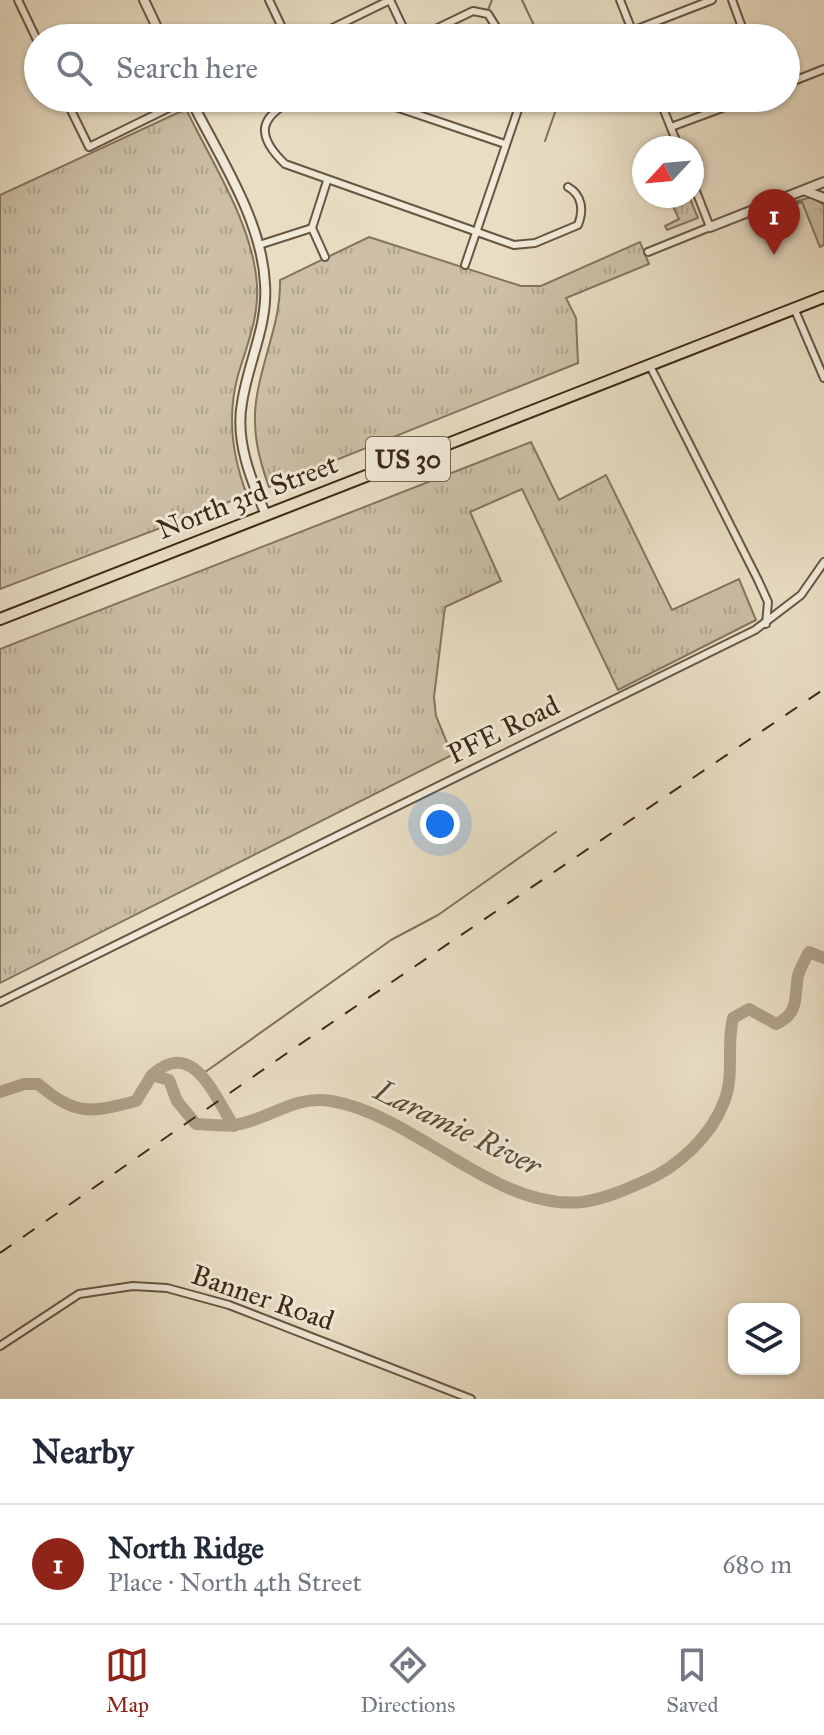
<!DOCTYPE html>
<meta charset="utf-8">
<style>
:root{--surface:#fff;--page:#f6f6f7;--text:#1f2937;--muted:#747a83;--line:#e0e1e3;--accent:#8f2418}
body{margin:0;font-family:"IM FELL Great Primer",serif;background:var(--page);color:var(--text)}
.controls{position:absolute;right:24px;bottom:24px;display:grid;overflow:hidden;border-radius:16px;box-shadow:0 2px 6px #0004}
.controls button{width:72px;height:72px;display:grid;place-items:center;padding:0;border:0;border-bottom:2px solid var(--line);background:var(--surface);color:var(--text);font:40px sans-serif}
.compass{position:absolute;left:632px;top:136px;width:72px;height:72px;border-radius:50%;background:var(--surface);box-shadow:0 2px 6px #0004;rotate:244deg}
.you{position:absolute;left:440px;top:824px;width:28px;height:28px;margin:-20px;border:6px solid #fff;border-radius:50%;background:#1a73e8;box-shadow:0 0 0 12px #1a73e833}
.badge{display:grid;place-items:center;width:52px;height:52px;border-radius:50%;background:var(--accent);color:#fff;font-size:26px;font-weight:700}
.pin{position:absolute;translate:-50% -66px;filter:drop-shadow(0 2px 4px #0008)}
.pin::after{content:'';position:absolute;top:42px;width:28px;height:24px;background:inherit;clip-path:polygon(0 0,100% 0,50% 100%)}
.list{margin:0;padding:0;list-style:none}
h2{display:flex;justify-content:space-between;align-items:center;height:104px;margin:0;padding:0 32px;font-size:34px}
h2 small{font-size:26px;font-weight:400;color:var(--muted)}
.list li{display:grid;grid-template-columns:52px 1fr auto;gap:24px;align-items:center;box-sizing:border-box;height:120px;padding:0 32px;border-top:2px solid var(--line)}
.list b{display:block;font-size:30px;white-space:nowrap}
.list p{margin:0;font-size:26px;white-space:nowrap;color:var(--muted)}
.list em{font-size:26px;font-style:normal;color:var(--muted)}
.icon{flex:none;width:44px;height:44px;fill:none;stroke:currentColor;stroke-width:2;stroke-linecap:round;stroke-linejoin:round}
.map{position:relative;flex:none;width:824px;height:1399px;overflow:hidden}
.search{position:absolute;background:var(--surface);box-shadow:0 2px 6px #0004;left:24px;right:24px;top:24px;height:88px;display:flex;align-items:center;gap:20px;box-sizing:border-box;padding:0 28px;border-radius:44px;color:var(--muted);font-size:30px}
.sheet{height:224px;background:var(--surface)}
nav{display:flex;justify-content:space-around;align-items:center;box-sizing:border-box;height:112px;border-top:2px solid var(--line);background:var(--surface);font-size:22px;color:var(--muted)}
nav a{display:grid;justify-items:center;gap:4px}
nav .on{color:var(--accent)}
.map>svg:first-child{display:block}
</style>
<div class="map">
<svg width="824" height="1399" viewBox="0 0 824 1399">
<defs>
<pattern id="grass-tufts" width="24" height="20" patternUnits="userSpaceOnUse" patternTransform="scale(2)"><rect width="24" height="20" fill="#ccbfa6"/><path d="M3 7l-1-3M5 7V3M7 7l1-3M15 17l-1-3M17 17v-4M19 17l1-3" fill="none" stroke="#b0a48e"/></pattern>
</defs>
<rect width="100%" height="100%" fill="#e9dec4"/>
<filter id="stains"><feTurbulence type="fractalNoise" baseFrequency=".0025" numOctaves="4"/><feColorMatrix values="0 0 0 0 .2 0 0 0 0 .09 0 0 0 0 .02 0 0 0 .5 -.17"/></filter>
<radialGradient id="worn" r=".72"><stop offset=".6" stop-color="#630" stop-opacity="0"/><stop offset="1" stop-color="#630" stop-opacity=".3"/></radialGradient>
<g fill="url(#grass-tufts)" stroke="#84745e" stroke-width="2">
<path d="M186,109C212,163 253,224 257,285C259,317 247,345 238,375C227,415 232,456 247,495L0,589V195Z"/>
<polygon points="668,196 689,196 698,218 667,230 665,226 679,219"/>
<polygon points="812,197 824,205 824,245 820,247 802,202 796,204 797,201"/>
<path d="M369,237L521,286H541L640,242L649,264L566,298L576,318L578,363L269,487C259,459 252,432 256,402C261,360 281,324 280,280Z"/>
<polygon points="531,442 559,500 606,475 672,610 739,579 756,620 618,690 522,489 470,512 501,581 445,607 434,697 436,716 452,755 0,983 0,649"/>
</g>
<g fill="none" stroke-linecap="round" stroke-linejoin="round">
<g stroke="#80705a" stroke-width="2">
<polyline points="522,0 540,38"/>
<polyline points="488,10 492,0"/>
<polyline points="545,141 560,98"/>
<polyline points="201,1075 391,940 438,915 556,832"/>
</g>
<g stroke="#aea088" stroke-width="12">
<path d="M152,1075C194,1037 214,1097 234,1126"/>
<path d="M0,1092L24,1084H38C76,1116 90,1113 136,1101L152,1075L169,1080L177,1101L196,1124C207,1124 221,1127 232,1125C266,1122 294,1094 331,1101C416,1115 495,1211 582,1202C604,1199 625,1190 645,1181C678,1167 711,1136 724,1102C735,1074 726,1047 733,1018L749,1009L776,1024C800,1013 794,997 798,976C800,968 805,960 809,952L824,958"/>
</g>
<g stroke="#675641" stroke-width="10">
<g id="minor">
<polyline points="18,0 38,42"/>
<polyline points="269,0 287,38"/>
<polyline points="390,0 408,38"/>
<polyline points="620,0 635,38"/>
<polyline points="732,0 746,38"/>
<polyline points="632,31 712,0"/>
<polyline points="312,38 390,0"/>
<polyline points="417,38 473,11 488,14 503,38"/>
<polyline points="786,84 824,69"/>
<polyline points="65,98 89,147 189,98"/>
<path d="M296,98C261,116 253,133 285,164L514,245L535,243L578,225C584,210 582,195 568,187"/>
<polyline points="369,98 505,144"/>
<polyline points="659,98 679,148"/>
<polyline points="671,127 749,98"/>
<polyline points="259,245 312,228"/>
<polyline points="648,252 710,227 692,181"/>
<polyline points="325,257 312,228 327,181"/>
<polyline points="465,265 522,98"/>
<polyline points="794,308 824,378"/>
<polyline points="649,364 758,580 768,602 766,624"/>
<polyline points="0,1002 755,630 801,595 824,562"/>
<polyline points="0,1346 79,1294 133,1286 167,1288 229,1305 471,1399"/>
</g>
</g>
<g stroke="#675641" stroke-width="12">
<g id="tertiary">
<polyline points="144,0 162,38"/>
<path d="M190,98C218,155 262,219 265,284C268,326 248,362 242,403C235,441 251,480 266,515"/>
<polyline points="806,191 824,198"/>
<polyline points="710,227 824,182"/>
</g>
</g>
<g stroke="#3c2915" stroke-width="14">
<polyline id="primary" points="0,619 824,297"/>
</g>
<use href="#minor" stroke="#f1ead9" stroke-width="6"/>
<use href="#tertiary" stroke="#f1ead9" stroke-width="8"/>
<use href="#primary" stroke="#e9dec4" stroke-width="10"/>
<polyline stroke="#3c2915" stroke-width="2" stroke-dasharray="14 14" stroke-linecap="butt" points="0,1253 290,1051 824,689"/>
</g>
<g text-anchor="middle" stroke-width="6" stroke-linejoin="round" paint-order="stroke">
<rect fill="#f1ead9" stroke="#726350" stroke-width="2" x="366" y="437" width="84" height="44" rx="6"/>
<g font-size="26" font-weight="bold" fill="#3c2915">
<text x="408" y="468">US 30</text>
</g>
<g font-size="28" fill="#3c2915" stroke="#f1ead9">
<text transform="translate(247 496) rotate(-21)" y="10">North 3rd Street</text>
<text transform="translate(503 729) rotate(-26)" y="10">PFE Road</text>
<text transform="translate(263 1297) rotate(19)" y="10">Banner Road</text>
</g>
<g font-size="30" font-style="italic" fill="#5e4d38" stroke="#f1ead9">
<text transform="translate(458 1128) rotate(26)" y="10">Laramie River</text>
</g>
</g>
<rect width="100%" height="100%" filter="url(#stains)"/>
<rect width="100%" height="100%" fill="url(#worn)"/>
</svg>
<div class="controls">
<button><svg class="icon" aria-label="layers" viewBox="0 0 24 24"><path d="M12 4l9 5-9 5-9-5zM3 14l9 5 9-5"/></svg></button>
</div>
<svg class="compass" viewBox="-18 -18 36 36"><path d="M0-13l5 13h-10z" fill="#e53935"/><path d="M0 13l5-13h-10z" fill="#747a83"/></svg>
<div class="you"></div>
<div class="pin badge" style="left:774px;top:255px">1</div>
<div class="search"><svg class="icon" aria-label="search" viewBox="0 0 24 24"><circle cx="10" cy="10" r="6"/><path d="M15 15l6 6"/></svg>Search here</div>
</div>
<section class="sheet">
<h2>Nearby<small></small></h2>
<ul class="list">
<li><span class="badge">1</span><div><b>North Ridge</b><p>Place · North 4th Street</p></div><em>680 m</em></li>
</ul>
</section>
<nav>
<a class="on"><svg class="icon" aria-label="map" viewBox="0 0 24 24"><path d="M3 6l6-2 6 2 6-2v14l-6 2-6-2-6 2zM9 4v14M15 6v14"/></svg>Map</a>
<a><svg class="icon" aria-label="directions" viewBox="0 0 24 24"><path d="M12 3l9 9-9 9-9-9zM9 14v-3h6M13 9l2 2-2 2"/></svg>Directions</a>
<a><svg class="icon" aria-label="saved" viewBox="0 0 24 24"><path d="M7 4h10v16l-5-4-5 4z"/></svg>Saved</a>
</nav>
